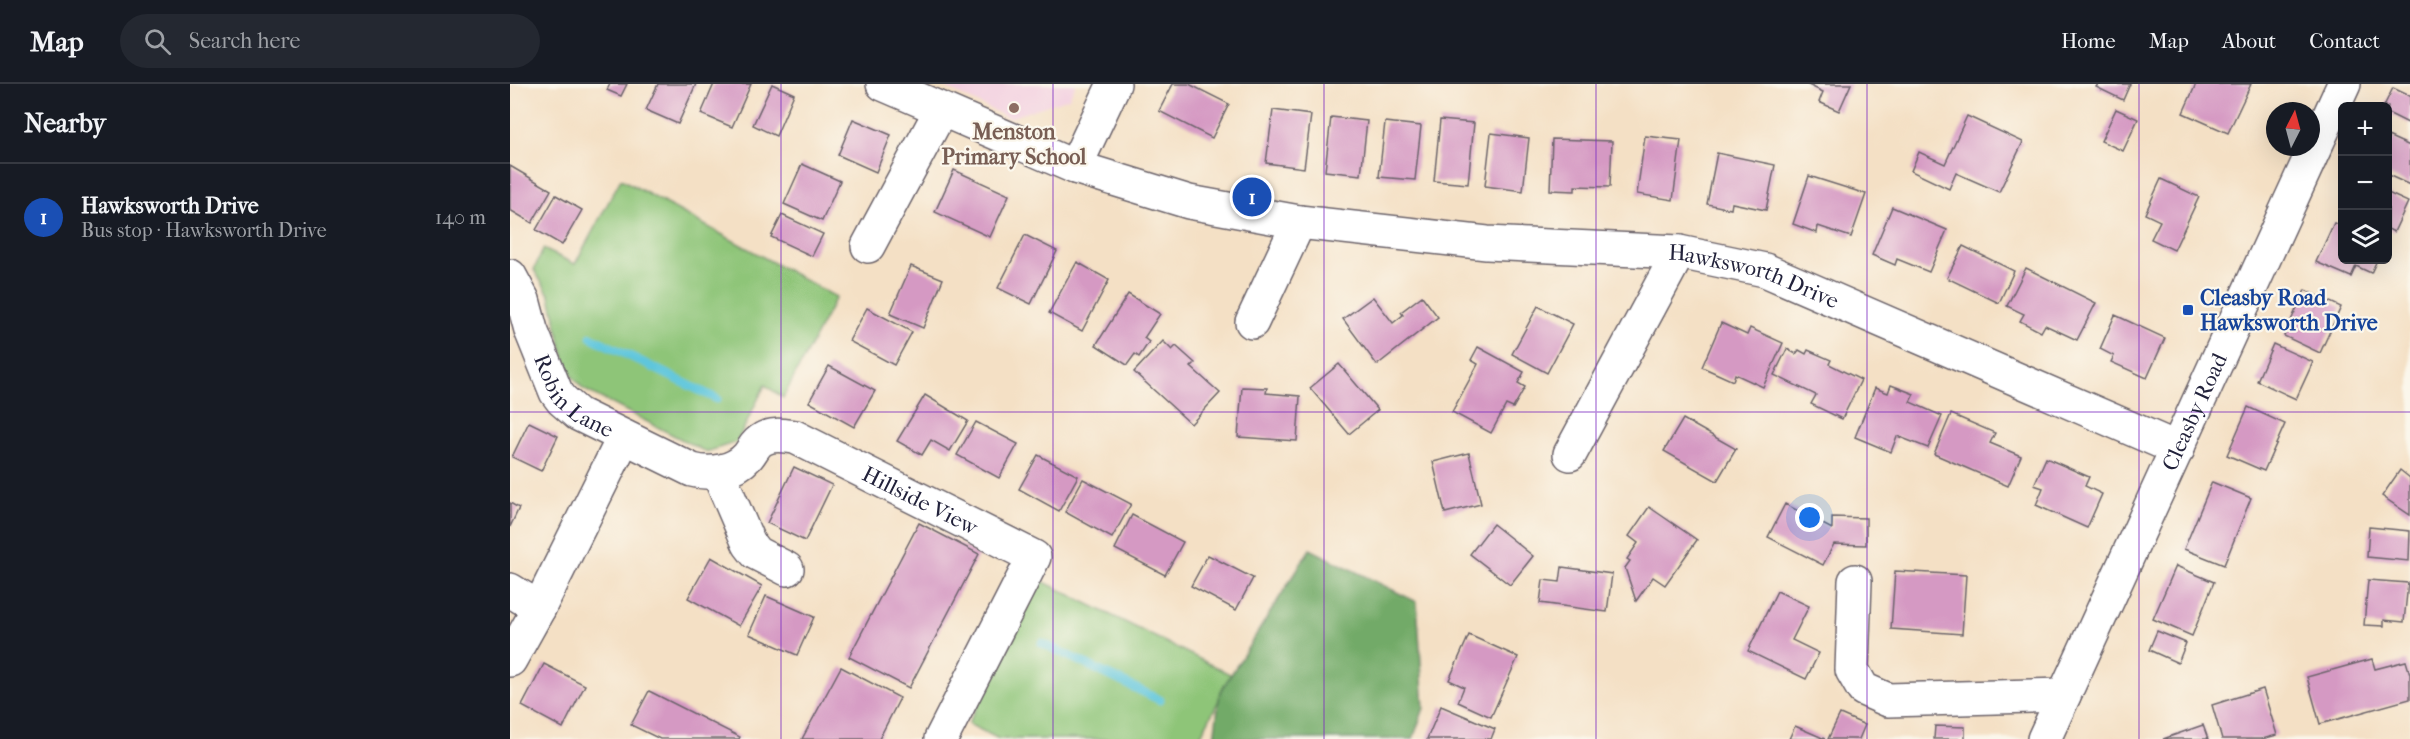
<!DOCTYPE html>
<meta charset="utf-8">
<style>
:root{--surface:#171b24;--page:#242831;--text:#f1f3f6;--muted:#9ea1a6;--line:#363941;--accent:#db2777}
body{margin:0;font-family:"IM FELL French Canon",serif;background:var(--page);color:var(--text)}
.controls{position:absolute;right:18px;top:18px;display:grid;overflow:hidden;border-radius:9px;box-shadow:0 6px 24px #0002}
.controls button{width:54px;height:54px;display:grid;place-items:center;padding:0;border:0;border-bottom:2px solid var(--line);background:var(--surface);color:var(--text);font:30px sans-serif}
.compass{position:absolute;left:1756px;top:18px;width:54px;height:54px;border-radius:50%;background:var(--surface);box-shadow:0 6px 24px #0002;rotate:6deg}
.you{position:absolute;left:1300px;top:434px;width:21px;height:21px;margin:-15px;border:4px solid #fff;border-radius:50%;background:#1a73e8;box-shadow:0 0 0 9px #1a73e833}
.badge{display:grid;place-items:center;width:39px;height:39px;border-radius:50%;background:var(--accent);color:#fff;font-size:20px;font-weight:700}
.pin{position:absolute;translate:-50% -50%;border:3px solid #fff;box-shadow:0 2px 6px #0006}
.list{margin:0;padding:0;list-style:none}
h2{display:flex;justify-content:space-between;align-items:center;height:78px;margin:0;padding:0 24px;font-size:26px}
h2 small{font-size:20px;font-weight:400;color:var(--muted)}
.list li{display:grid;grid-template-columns:39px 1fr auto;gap:18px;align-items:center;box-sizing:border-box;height:108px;padding:0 24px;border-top:2px solid var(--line)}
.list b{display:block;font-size:22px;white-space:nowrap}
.list p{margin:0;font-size:20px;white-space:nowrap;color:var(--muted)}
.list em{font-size:20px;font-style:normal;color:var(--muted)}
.icon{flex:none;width:33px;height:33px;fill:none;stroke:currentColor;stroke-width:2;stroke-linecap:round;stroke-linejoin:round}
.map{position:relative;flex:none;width:1900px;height:655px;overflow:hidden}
header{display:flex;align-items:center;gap:36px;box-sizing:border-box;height:84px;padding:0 30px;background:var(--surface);border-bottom:2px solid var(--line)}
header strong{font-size:28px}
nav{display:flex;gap:33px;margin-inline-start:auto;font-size:21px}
.search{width:420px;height:54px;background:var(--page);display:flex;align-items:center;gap:15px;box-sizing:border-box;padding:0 21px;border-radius:33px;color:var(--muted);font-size:22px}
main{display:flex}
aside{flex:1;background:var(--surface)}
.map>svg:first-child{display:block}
</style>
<header>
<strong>Map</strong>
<div class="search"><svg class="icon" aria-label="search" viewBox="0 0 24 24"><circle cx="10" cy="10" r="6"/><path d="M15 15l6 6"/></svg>Search here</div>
<nav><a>Home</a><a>Map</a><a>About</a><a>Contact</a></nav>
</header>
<main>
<aside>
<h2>Nearby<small></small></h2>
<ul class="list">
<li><span class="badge" style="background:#1a4fb4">1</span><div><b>Hawksworth Drive</b><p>Bus stop · Hawksworth Drive</p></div><em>140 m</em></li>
</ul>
</aside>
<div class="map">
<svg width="1900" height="655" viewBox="0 0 1900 655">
<rect width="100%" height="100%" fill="#fbf7ec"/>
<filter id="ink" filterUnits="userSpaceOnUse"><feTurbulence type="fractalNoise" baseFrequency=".0167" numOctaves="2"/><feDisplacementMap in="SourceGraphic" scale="12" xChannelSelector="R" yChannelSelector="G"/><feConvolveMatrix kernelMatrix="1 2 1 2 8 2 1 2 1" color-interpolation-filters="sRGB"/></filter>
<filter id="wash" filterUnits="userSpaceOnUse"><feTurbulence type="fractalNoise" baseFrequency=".008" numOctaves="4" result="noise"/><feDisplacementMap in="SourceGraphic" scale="24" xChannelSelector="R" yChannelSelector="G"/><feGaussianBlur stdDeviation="1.35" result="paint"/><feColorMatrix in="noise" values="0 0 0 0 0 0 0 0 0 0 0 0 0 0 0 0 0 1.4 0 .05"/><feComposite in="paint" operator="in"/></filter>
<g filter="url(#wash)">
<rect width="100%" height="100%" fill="#f4e0c5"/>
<polygon fill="#f3cfe0" points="428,0 566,0 559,14 499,34"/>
<g fill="#8ec578" stroke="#58745a" stroke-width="1.5">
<polygon points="111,95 326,213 273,314 255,301 227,358 196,368 73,305 57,286 40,212 24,186 33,165 65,180"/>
<polygon points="530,496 722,591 689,655 489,655 458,640"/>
</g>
<polygon fill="#72aa68" stroke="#4a6652" stroke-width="1.5" points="800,465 907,518 914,624 903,655 704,655 710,608"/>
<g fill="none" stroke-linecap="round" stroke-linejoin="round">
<g stroke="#5fc6dc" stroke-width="9">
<polyline points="81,253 207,315"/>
<polyline points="532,559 650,616"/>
</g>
</g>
<g id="blocks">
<g fill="#d599c3">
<polygon points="100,0 117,0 111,12 97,6"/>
<polygon points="148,0 186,0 168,40 136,26"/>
<polygon points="204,0 241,0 222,43 191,30"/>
<polygon points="262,0 284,10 266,52 243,41"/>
<polygon points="663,0 679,0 719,20 702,54 649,27"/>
<polygon points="1296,0 1341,0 1329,27 1309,18 1313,8"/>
<polygon points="1588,0 1620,0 1613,16 1586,3"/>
<polygon points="1686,0 1741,0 1718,49 1673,29"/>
<polygon points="1883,4 1900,12 1900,40 1878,29 1878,22 1874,22"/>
<polygon points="1606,25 1628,35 1613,67 1591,57"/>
<polygon points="763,26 801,31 794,84 756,79"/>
<polygon points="1457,32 1513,58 1489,108 1446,89 1439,105 1401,87 1409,68 1435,80"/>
<polygon points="821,33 857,37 851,91 815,87"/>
<polygon points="343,35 381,51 366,88 328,71"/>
<polygon points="930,36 964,39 958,100 924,97"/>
<polygon points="875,38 911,42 905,96 869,93"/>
<polygon points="981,49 1019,54 1013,107 975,102"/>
<polygon points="1135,52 1171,56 1163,116 1127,110"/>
<polygon points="1878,52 1900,62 1900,101 1878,91"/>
<polygon points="1042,55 1102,57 1100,103 1065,102 1065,107 1040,106"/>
<polygon points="1207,69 1265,81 1256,126 1222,119 1221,125 1197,120"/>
<polygon points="292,80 330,97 312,137 274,120"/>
<polygon points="0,82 41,106 22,139 0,126"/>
<polygon points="444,86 499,111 480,153 425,128"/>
<polygon points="1299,92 1356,110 1341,153 1308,142 1307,149 1283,140"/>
<polygon points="1651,95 1689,113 1664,166 1641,155 1650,137 1635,130"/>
<polygon points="1878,109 1898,118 1884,148 1878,145"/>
<polygon points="46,111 72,126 52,161 26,146"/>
<polygon points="1382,123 1437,146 1419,188 1387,175 1385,181 1362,171"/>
<polygon points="272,131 313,150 302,172 261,153"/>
<polygon points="1824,139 1832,142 1832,176 1867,176 1861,189 1846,182 1841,193 1806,178"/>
<polygon points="515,151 547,167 521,220 488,204"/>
<polygon points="1453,162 1504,187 1489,219 1437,194"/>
<polygon points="567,178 599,196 572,247 539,229"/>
<polygon points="401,182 433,195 413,244 380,230"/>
<polygon points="1516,184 1586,219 1567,256 1535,241 1531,248 1510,237 1514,230 1497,222"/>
<polygon points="1795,206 1831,223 1810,269 1774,252"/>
<polygon points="618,210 650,230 634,254 639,258 629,273 625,270 617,281 586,261"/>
<polygon points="912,212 928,233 867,281 833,235 863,213 883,239 893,231 891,228"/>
<polygon points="1028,222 1063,240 1037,289 1002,270"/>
<polygon points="357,224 402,248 384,281 339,257"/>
<polygon points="1605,231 1655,254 1637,294 1601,278 1604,272 1590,265"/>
<polygon points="1211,239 1237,251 1240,244 1273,259 1253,303 1225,290 1223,297 1192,283"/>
<polygon points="653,257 662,266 666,262 685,279 681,283 710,309 681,340 624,288"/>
<polygon points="1763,260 1803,278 1786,315 1747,297"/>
<polygon points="968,263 1014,288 1008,299 1015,303 1003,324 996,321 981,349 942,328 968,280 961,276"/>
<polygon points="1277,265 1286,270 1289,266 1296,270 1298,266 1321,276 1319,280 1351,296 1332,335 1301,320 1306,311 1264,291"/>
<polygon points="829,280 868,326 839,350 800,304"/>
<polygon points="319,282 365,307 344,343 299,318"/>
<polygon points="1381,301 1404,310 1400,318 1432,332 1418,364 1387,352 1381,368 1345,353 1365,304 1378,309"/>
<polygon points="732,303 757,304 756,309 790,312 787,357 728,353"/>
<polygon points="415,311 458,337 440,367 421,356 412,371 387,357"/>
<polygon points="1738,323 1775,340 1754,387 1717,371"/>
<polygon points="1441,330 1485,349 1480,359 1511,372 1498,402 1424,370"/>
<polygon points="1173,335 1226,365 1207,397 1154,367"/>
<polygon points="19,338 48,352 31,387 2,373"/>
<polygon points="466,338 508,360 489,394 447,371"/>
<polygon points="959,369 971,420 935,429 923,378"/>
<polygon points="528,371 568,392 549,427 509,405"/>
<polygon points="1536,374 1579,393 1575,402 1592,410 1577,444 1526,421 1533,404 1524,401"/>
<polygon points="284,383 322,401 295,457 257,439"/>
<polygon points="1890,386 1900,394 1900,431 1872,412"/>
<polygon points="573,395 621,420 602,454 555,428"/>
<polygon points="1702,398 1741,414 1714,481 1674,465"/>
<polygon points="0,419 9,424 0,443"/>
<polygon points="1275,420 1322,445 1322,433 1356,434 1356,461 1324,460 1313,481 1258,453"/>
<polygon points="1139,423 1187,456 1155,501 1143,493 1126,517 1115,484 1120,477 1117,475 1128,459 1119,452"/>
<polygon points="622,431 673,458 655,491 605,465"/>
<polygon points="409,439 469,470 399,604 339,573"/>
<polygon points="983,440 1023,472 1000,501 960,470"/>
<polygon points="1859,443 1900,447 1899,477 1857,473"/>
<polygon points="698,471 743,494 726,526 681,502"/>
<polygon points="201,473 252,502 229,542 178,514"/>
<polygon points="1666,482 1704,498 1682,552 1643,535"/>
<polygon points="1052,483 1102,490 1097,528 1030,519 1033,496 1050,498"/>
<polygon points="1385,487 1456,491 1452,550 1381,545"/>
<polygon points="1858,496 1898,499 1894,538 1874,536 1874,542 1854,541"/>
<polygon points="1267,507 1299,522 1282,556 1309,569 1296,595 1238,567"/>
<polygon points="256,512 304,533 287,571 239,550"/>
<polygon points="1647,547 1676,559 1668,579 1639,566"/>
<polygon points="959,551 1008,573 981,633 948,618 954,603 939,596"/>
<polygon points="1862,575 1865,585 1896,577 1900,590 1900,615 1810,640 1797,593"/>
<polygon points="34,580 75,601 53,644 12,622"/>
<polygon points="331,583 390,614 369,655 292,655"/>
<polygon points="1753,605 1767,651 1752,655 1712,655 1702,621"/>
<polygon points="139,607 230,653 229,655 150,655 121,641"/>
<polygon points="931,622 985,645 981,655 917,655"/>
<polygon points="1330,630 1355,641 1349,655 1318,655"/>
<polygon points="1693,641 1698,655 1653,655"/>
<polygon points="1285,642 1315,655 1279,655"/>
<polygon points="1425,642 1455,643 1455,655 1424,655"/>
</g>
</g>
</g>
<g filter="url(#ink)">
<use href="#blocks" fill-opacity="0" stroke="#6c646b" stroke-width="1.5"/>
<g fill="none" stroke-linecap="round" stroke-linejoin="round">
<g stroke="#6c646b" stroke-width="36">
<g id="street">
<path id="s1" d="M373,0L565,83L679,118L789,138L977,159L1169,168L1255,186L1668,365"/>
<polyline points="565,83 604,0"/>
<polyline points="358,162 431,26"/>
<path id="s2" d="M0,192L13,216L21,246L46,308L52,316L68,330L182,386C200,391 224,388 238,372C243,366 245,359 253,355C263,349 275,352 285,353L524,473L431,655"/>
<polyline points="742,238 789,138"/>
<polyline points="1060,370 1169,168"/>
<polyline points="208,388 239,460 246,469 277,485"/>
<polyline points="1345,497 1342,586 1353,605 1378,616 1554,611"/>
<polyline points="0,506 29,524"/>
<polyline points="0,576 29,524 114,353"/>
<path id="s3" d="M1534,655L1834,0"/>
</g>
</g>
<use href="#street" stroke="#fff" stroke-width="33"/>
</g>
</g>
<path fill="none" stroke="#7b2cbf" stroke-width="1.5" stroke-opacity="0.55" d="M271,0V655M543,0V655M814,0V655M1086,0V655M1357,0V655M1629,0V655M0,328H1900"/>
<circle fill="#8d6e63" stroke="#fbf7ec" stroke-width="2" cx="504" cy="24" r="6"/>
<rect fill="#1a4fb4" stroke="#fbf7ec" stroke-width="2" x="1672" y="220" width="12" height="12" rx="3"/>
<g text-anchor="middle" stroke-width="4.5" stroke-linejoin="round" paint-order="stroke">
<g font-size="22" font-weight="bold" fill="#785e54" stroke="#fbf7ec">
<text x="504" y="55">Menston<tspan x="504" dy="25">Primary School</tspan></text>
</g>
<g font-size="22" fill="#22223b" stroke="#fbf7ec">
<text dy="8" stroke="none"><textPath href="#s1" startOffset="900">Hawksworth Drive</textPath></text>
<text dy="8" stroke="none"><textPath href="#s2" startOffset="140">Robin Lane</textPath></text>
<text dy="8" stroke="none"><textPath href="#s3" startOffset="360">Cleasby Road</textPath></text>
<text dy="8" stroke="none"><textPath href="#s2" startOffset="540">Hillside View</textPath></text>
</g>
<g font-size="22" font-weight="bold" fill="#164399" stroke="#fbf7ec" text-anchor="start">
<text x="1690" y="221">Cleasby Road<tspan x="1690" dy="25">Hawksworth Drive</tspan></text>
</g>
</g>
</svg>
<div class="controls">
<button>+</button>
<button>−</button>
<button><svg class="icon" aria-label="layers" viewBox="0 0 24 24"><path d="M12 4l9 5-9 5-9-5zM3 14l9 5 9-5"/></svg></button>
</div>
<svg class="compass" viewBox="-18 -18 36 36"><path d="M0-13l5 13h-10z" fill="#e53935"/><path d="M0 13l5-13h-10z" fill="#9ea1a6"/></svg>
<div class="you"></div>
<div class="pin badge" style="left:742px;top:113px;background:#1a4fb4">1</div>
</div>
</main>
